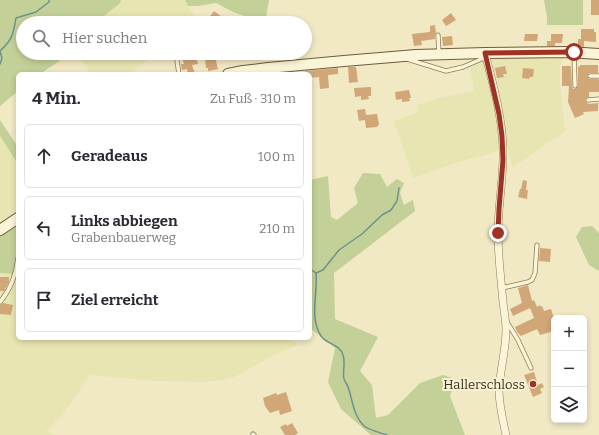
<!DOCTYPE html>
<html lang="de">
<meta charset="utf-8">
<style>
:root{--surface:#fff;--page:#f2f2f3;--text:#2b2b33;--muted:#7c7c81;--line:#e1e1e2}
body{margin:0;font-family:Bitter,serif;background:var(--page);color:var(--text)}
.controls{position:absolute;right:12px;bottom:12px;display:grid;overflow:hidden;border-radius:6px;box-shadow:0 2px 6px #0003}
.controls button{width:36px;height:36px;display:grid;place-items:center;padding:0;border:0;border-bottom:1px solid var(--line);background:var(--surface);color:var(--text);font:20px sans-serif}
.stop{position:absolute;width:12px;height:12px;margin:-9px;border:3px solid #a03225;border-radius:50%;background:#fff}
.stop.end{background:#a03225;border-color:#fff;box-shadow:0 1px 4px #0008}
.list{margin:0;padding:0;list-style:none}
h2{display:flex;justify-content:space-between;align-items:center;height:52px;margin:0;padding:0 16px;font-size:17px}
h2 small{font-size:13px;font-weight:400;color:var(--muted)}
.list li{display:grid;grid-template-columns:26px 1fr auto;gap:12px;align-items:center;box-sizing:border-box;height:64px;margin:0 8px 8px;padding:0 8px;border:1px solid var(--line);border-radius:6px}
.list b{display:block;font-size:15px;white-space:nowrap}
.list p{margin:0;font-size:13px;white-space:nowrap;color:var(--muted)}
.list em{font-size:13px;font-style:normal;color:var(--muted)}
.icon{flex:none;width:22px;height:22px;fill:none;stroke:currentColor;stroke-width:2;stroke-linecap:round;stroke-linejoin:round}
.map{position:relative;flex:none;width:599px;height:435px;overflow:hidden}
.search{position:absolute;background:var(--surface);box-shadow:0 2px 6px #0003;left:16px;top:16px;width:296px;height:44px;display:flex;align-items:center;gap:10px;box-sizing:border-box;padding:0 14px;border-radius:22px;color:var(--muted);font-size:15px}
.panel{position:absolute;background:var(--surface);box-shadow:0 2px 6px #0003;left:16px;top:72px;width:296px;height:268px;border-radius:6px}
.map>svg:first-child{display:block}
</style>
<div class="map">
<svg width="599" height="435" viewBox="0 0 599 435">
<rect width="100%" height="100%" fill="#f1e9c4"/>
<g fill="#e7e5b1">
<polygon points="121,0 185,0 198,23 95,23 114,8 120,3"/>
<polygon points="71,53 158,53 128,74 91,74 79,56"/>
<polygon points="564,55 560,66 560,87 565,131 512,168 501,107 491,59 496,56"/>
<polygon points="482,60 483,60 497,114 501,145 499,149 490,154 461,161 413,178 394,121 419,112 417,105 442,97 474,91 470,67"/>
<polygon points="0,136 18,164 18,213 0,225"/>
<polygon points="0,273 18,274 18,338 287,338 299,344 274,355 234,377 224,380 202,382 158,381 89,375 78,393 62,415 46,431 55,435 0,435"/>
</g>
<g fill="#c3d097">
<polygon points="0,0 121,0 120,3 114,8 95,23 23,23 23,53 71,53 40,74 18,74 18,91 0,106"/>
<polygon points="185,0 269,0 265,23 233,12 216,3 198,6 188,6"/>
<polygon points="544,0 583,0 583,25 547,25 547,18"/>
<polygon points="0,120 18,147 18,164 0,136"/>
<polygon points="363,173 380,174 387,187 397,179 404,183 400,193 404,205 413,200 415,211 334,273 335,319 378,337 360,371 372,385 376,418 388,415 420,383 443,375 455,379 450,396 465,435 371,435 341,409 328,382 335,348 310,328 310,180 328,176 331,217 337,220 358,203 354,188"/>
<path d="M14,225L17,229C19,244 18,259 14,274L0,273V233Z"/>
<polygon points="592,226 599,233 599,271 589,265 576,237 582,227"/>
</g>
<g fill="none" stroke-linecap="round" stroke-linejoin="round">
<g stroke="#6c938e" stroke-width="1.5">
<path d="M0,64L2,58L0,51C13,39 13,34 16,18L36,12L49,2V0"/>
<path d="M310,269L316,273C318,294 309,317 321,336C326,344 340,344 343,355C346,364 342,373 344,379C345,382 347,384 348,387C353,401 353,415 364,426C369,430 381,433 387,435"/>
<polyline points="316,273 323,270 339,250 362,234 382,215 391,210 397,201 399,188"/>
</g>
</g>
<g fill="#d1a777">
<rect x="591" y="0" width="8" height="15"/>
<polygon points="214,11 222,17 217,23 209,18"/>
<polygon points="451,13 456,20 446,26 442,20"/>
<polygon points="435,25 436,33 435,35 435,39 421,41 422,45 414,46 412,34 430,32 430,26"/>
<polygon points="581,29 594,29 594,32 596,32 596,42 584,41 584,47 578,46 578,39 581,39"/>
<polygon points="525,34 538,34 537,41 524,41"/>
<polygon points="551,34 563,34 562,43 555,43 555,46 547,46 547,41 551,41"/>
<polygon points="452,36 453,45 443,46 442,37"/>
<polygon points="189,53 191,58 196,57 198,64 192,65 195,74 188,74 187,69 182,70 181,64 184,64 182,58 184,57 183,55"/>
<polygon points="215,57 218,69 208,71 208,68 206,68 205,60"/>
<polygon points="580,65 598,65 598,73 589,73 587,76 589,79 598,79 599,80 599,92 589,92 589,97 586,98 585,100 586,102 589,104 598,103 598,111 583,112 584,114 575,118 568,102 569,86 562,86 562,66 571,66 572,86 573,89 575,89 578,86 578,66 580,67"/>
<polygon points="505,66 507,74 503,74 504,77 497,78 495,68"/>
<polygon points="348,67 356,67 358,82 349,83"/>
<polygon points="338,68 338,74 328,75 329,88 320,89 319,77 310,78 310,74 305,74 305,71"/>
<polygon points="523,68 534,69 533,77 530,77 529,79 522,78"/>
<polygon points="371,87 371,96 368,96 369,99 361,100 361,96 355,97 354,88"/>
<polygon points="409,90 411,98 409,98 410,101 402,102 402,99 396,100 395,92"/>
<polygon points="365,109 366,115 377,114 379,124 377,127 366,128 365,120 359,121 357,110"/>
<polygon points="523,180 527,181 526,190 528,190 527,199 518,197 520,189 521,189"/>
<polygon points="540,248 551,249 550,262 539,261"/>
<polygon points="0,277 9,277 9,282 4,291 0,291"/>
<polygon points="528,285 532,301 534,300 537,307 540,305 541,307 542,306 544,311 551,309 554,318 554,331 540,335 537,329 521,336 517,332 515,327 534,318 530,308 513,316 510,309 522,303 518,288"/>
<polygon points="3,303 13,305 11,315 0,314 0,305"/>
<polygon points="534,372 538,385 542,383 544,387 540,389 542,393 533,397 524,375"/>
<polygon points="286,392 292,411 280,415 279,410 270,413 265,406 263,398 276,393 277,395"/>
<polygon points="292,423 298,433 295,435 285,435 280,427 286,424 287,426"/>
</g>
<g fill="none" stroke-linecap="round" stroke-linejoin="round">
<g stroke="#8d7b59" stroke-width="5">
<g id="lane">
<polyline points="438,35 439,54"/>
<polyline points="574,53 575,86"/>
<polyline points="407,59 446,71 463,67 486,57"/>
<polyline points="177,61 179,74"/>
<polyline points="590,76 599,76"/>
<polyline points="588,100 599,99"/>
<polyline points="502,288 528,282 532,280 535,273 537,245"/>
<path d="M0,302C11,289 16,275 18,258"/>
<polyline points="507,322 518,340 531,368"/>
<polyline points="253,434 254,435"/>
</g>
</g>
<g stroke="#8d7b59" stroke-width="8">
<path id="street" d="M485,53C493,84 502,116 503,148C504,176 498,204 498,233C498,256 501,279 503,302C504,311 506,321 506,330C506,350 500,370 499,390C499,405 503,420 506,435"/>
</g>
<g stroke="#6f5b3c" stroke-width="12">
<g id="secondary">
<polyline points="228,74 243,71 268,68 344,61 416,55 485,53 568,52 599,54"/>
<polyline points="0,230 18,218"/>
</g>
</g>
<use href="#lane" stroke="#fbf5d8" stroke-width="3.5"/>
<use href="#street" stroke="#fbf5d8" stroke-width="7"/>
<use href="#secondary" stroke="#fbf5d8" stroke-width="10"/>
</g>
<g fill="none" stroke-linecap="round" stroke-linejoin="round">
<polyline stroke="#a03225" stroke-width="5" points="498,233 499,209 503,160 502,136 499,114 485,53 574,52"/>
</g>
<circle fill="#a03225" stroke="#f8f2d4" stroke-width="1.5" cx="533" cy="384" r="4"/>
<g text-anchor="middle" stroke-width="4" stroke-linejoin="round" paint-order="stroke">
<g font-size="13" fill="#3c301e" stroke="#f8f2d4" text-anchor="end">
<text x="525" y="389">Hallerschloss</text>
</g>
</g>
</svg>
<div class="controls">
<button>+</button>
<button>−</button>
<button><svg class="icon" aria-label="layers" viewBox="0 0 24 24"><path d="M12 4l9 5-9 5-9-5zM3 14l9 5 9-5"/></svg></button>
</div>
<div class="stop" style="left:574px;top:52px"></div>
<div class="stop end" style="left:498px;top:233px"></div>
<div class="search"><svg class="icon" aria-label="search" viewBox="0 0 24 24"><circle cx="10" cy="10" r="6"/><path d="M15 15l6 6"/></svg>Hier suchen</div>
<section class="panel">
<h2>4 Min.<small>Zu Fuß · 310 m</small></h2>
<ul class="list">
<li><svg class="icon" aria-label="ahead" viewBox="0 0 24 24"><path d="M12 20V5M6 11l6-6 6 6"/></svg><div><b>Geradeaus</b></div><em>100 m</em></li>
<li><svg class="icon" aria-label="left" viewBox="0 0 24 24"><path d="M17 20v-9H6M10 6l-5 5 5 5"/></svg><div><b>Links abbiegen</b><p>Grabenbauerweg</p></div><em>210 m</em></li>
<li><svg class="icon" aria-label="arrive" viewBox="0 0 24 24"><path d="M6 21V4h12l-3 4 3 4H6"/></svg><div><b>Ziel erreicht</b></div></li>
</ul>
</section>
</div>
